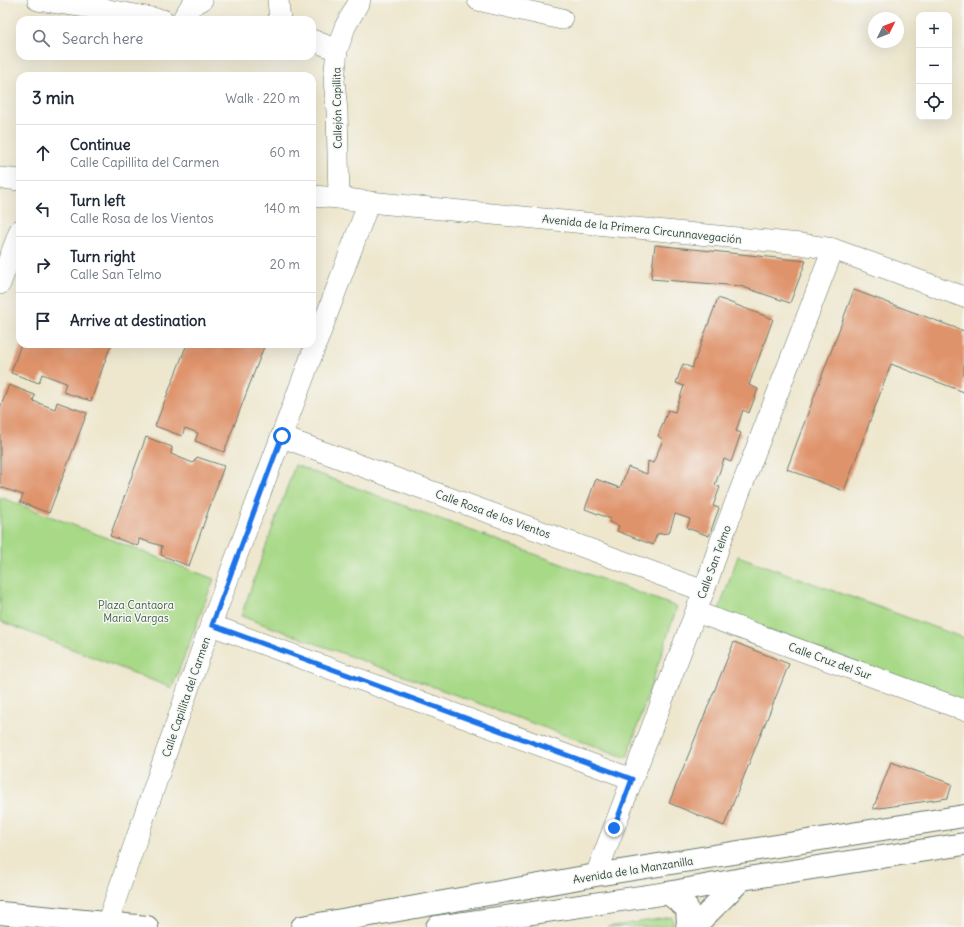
<!DOCTYPE html>
<meta charset="utf-8">
<style>
:root{--surface:#fff;--page:#f2f2f3;--text:#1f2937;--muted:#747a83;--line:#e0e1e3}
body{margin:0;font-family:Delius,sans-serif;background:var(--page);color:var(--text)}
.controls{position:absolute;right:12px;top:12px;display:grid;overflow:hidden;border-radius:8px;box-shadow:0 4px 16px #0002}
.controls button{width:36px;height:36px;display:grid;place-items:center;padding:0;border:0;border-bottom:1px solid var(--line);background:var(--surface);color:var(--text);font:20px sans-serif}
.compass{position:absolute;left:868px;top:12px;width:36px;height:36px;border-radius:50%;background:var(--surface);box-shadow:0 4px 16px #0002;rotate:47deg}
.stop{position:absolute;width:12px;height:12px;margin:-9px;border:3px solid #1a73e8;border-radius:50%;background:#fff}
.stop.end{background:#1a73e8;border-color:#fff;box-shadow:0 1px 4px #0008}
.list{margin:0;padding:0;list-style:none}
h2{display:flex;justify-content:space-between;align-items:center;height:52px;margin:0;padding:0 16px;font-size:17px}
h2 small{font-size:13px;font-weight:400;color:var(--muted)}
.list li{display:grid;grid-template-columns:26px 1fr auto;gap:12px;align-items:center;box-sizing:border-box;height:56px;padding:0 16px;border-top:1px solid var(--line)}
.list b{display:block;font-size:15px;white-space:nowrap}
.list p{margin:0;font-size:13px;white-space:nowrap;color:var(--muted)}
.list em{font-size:13px;font-style:normal;color:var(--muted)}
.icon{flex:none;width:22px;height:22px;fill:none;stroke:currentColor;stroke-width:2;stroke-linecap:round;stroke-linejoin:round}
.map{position:relative;flex:none;width:964px;height:927px;overflow:hidden}
.search{position:absolute;background:var(--surface);box-shadow:0 4px 16px #0002;left:16px;top:16px;width:300px;height:44px;display:flex;align-items:center;gap:10px;box-sizing:border-box;padding:0 14px;border-radius:12px;color:var(--muted);font-size:15px}
.panel{position:absolute;background:var(--surface);box-shadow:0 4px 16px #0002;left:16px;top:72px;width:300px;height:276px;border-radius:12px}
.map>svg:first-child{display:block}
</style>
<div class="map">
<svg width="964" height="927" viewBox="0 0 964 927">
<rect width="100%" height="100%" fill="#f6f6f2"/>
<filter id="ink" filterUnits="userSpaceOnUse"><feTurbulence type="fractalNoise" baseFrequency=".025" numOctaves="2"/><feDisplacementMap in="SourceGraphic" scale="8" xChannelSelector="R" yChannelSelector="G"/><feConvolveMatrix kernelMatrix="1 2 1 2 8 2 1 2 1" color-interpolation-filters="sRGB"/></filter>
<filter id="wash" filterUnits="userSpaceOnUse"><feTurbulence type="fractalNoise" baseFrequency=".012" numOctaves="4" result="noise"/><feDisplacementMap in="SourceGraphic" scale="16" xChannelSelector="R" yChannelSelector="G"/><feGaussianBlur stdDeviation="0.9" result="paint"/><feColorMatrix in="noise" values="0 0 0 0 0 0 0 0 0 0 0 0 0 0 0 0 0 1.4 0 .05"/><feComposite in="paint" operator="in"/></filter>
<g filter="url(#wash)">
<rect width="100%" height="100%" fill="#eee7ce"/>
<g fill="#a8d987" stroke="#648b5e">
<polygon points="295,465 677,607 627,758 241,616"/>
<polygon points="0,497 214,579 172,688 0,621"/>
<polygon points="738,556 964,638 964,702 718,612"/>
<polygon points="672,917 673,924 670,927 607,927"/>
</g>
<g id="blocks">
<g fill="#df936b">
<polygon points="655,245 806,261 790,303 740,286 651,279"/>
<polygon points="854,290 964,331 964,392 891,364 844,491 787,469"/>
<polygon points="718,298 773,319 749,385 758,389 749,413 743,410 736,431 741,433 731,462 724,459 715,485 720,487 713,506 719,508 709,536 687,528 690,519 675,514 669,533 657,534 653,545 617,531 619,526 609,522 611,519 585,509 596,479 620,488 628,467 647,474 648,461 653,463 663,440 658,436 668,410 675,412 684,386 676,383 683,364 692,368"/>
<polygon points="21,344 111,344 91,401 63,392 66,383 42,374 39,383 11,373"/>
<polygon points="187,344 265,344 224,452 195,441 198,433 185,428 182,436 155,426"/>
<polygon points="9,385 35,395 33,401 55,409 57,402 87,413 49,513 20,502 23,495 0,487 0,408"/>
<polygon points="146,437 172,447 171,454 193,463 197,457 224,466 189,566 161,555 162,546 139,539 138,546 110,536"/>
<polygon points="734,642 789,664 724,826 669,803"/>
<polygon points="891,762 952,784 948,798 873,809"/>
</g>
</g>
</g>
<g filter="url(#ink)">
<use href="#blocks" fill-opacity="0" stroke="#67786a" stroke-width="1"/>
<g fill="none" stroke-linecap="round" stroke-linejoin="round">
<g stroke="#67786a" stroke-width="22">
<g id="street">
<polyline points="38,0 108,10 163,20"/>
<polyline points="278,0 280,20"/>
<polyline points="478,0 562,19"/>
<polyline points="182,20 191,6 202,0"/>
<polyline points="312,40 337,50"/>
<polyline points="0,178 20,180"/>
<polyline points="312,196 339,198 369,202 800,244 833,249 964,297"/>
<polyline points="339,198 337,111 334,81 337,50 345,27 360,0"/>
<polyline points="0,284 20,230"/>
<polyline points="282,437 704,591"/>
<polyline points="696,612 964,710"/>
<polyline points="211,625 632,779"/>
<polyline points="596,875 709,577 720,543 833,249"/>
<polyline points="107,924 203,646 369,202"/>
</g>
</g>
<g stroke="#67786a" stroke-width="24">
<g id="secondary">
<polyline points="668,893 687,908 688,925 687,927"/>
<polyline points="0,913 147,927"/>
<polyline points="302,927 596,875 964,816"/>
<polyline points="437,927 668,893 742,879 964,844"/>
<polyline points="694,927 742,879"/>
</g>
</g>
<use href="#street" stroke="#fff" stroke-width="21"/>
<use href="#secondary" stroke="#fff" stroke-width="22"/>
</g>
</g>
<g fill="none" stroke-linecap="round" stroke-linejoin="round" filter="url(#ink)">
<polyline stroke="#1a73e8" stroke-width="5" points="282,436 212,625 632,779 614,828"/>
</g>
<g text-anchor="middle" stroke-width="3" stroke-linejoin="round" paint-order="stroke">
<g font-size="11" fill="#1f3d34" stroke="#f6f6f2">
<text transform="translate(337 108) rotate(-91)" y="4">Callejón Capillita</text>
<text transform="translate(642 229) rotate(6)" y="4">Avenida de la Primera Circunnavegación</text>
<text transform="translate(493 514) rotate(20)" y="4">Calle Rosa de los Vientos</text>
<text transform="translate(714 562) rotate(-70)" y="4">Calle San Telmo</text>
<text transform="translate(830 661) rotate(20)" y="4">Calle Cruz del Sur</text>
<text transform="translate(186 697) rotate(-71)" y="4">Calle Capillita del Carmen</text>
<text transform="translate(633 870) rotate(-9)" y="4">Avenida de la Manzanilla</text>
</g>
<g font-size="11" fill="#3a5c45" stroke="#f6f6f2">
<text x="136" y="609">Plaza Cantaora<tspan x="136" dy="13">Maria Vargas</tspan></text>
</g>
</g>
</svg>
<div class="controls">
<button>+</button>
<button>−</button>
<button><svg class="icon" aria-label="locate" viewBox="0 0 24 24"><circle cx="12" cy="12" r="6"/><path d="M12 2v4M12 18v4M2 12h4M18 12h4"/></svg></button>
</div>
<svg class="compass" viewBox="-18 -18 36 36"><path d="M0-13l5 13h-10z" fill="#e53935"/><path d="M0 13l5-13h-10z" fill="#747a83"/></svg>
<div class="stop" style="left:282px;top:436px"></div>
<div class="stop end" style="left:614px;top:828px"></div>
<div class="search"><svg class="icon" aria-label="search" viewBox="0 0 24 24"><circle cx="10" cy="10" r="6"/><path d="M15 15l6 6"/></svg>Search here</div>
<section class="panel">
<h2>3 min<small>Walk · 220 m</small></h2>
<ul class="list">
<li><svg class="icon" aria-label="ahead" viewBox="0 0 24 24"><path d="M12 20V5M6 11l6-6 6 6"/></svg><div><b>Continue</b><p>Calle Capillita del Carmen</p></div><em>60 m</em></li>
<li><svg class="icon" aria-label="left" viewBox="0 0 24 24"><path d="M17 20v-9H6M10 6l-5 5 5 5"/></svg><div><b>Turn left</b><p>Calle Rosa de los Vientos</p></div><em>140 m</em></li>
<li><svg class="icon" aria-label="right" viewBox="0 0 24 24"><path d="M7 20v-9h11M14 6l5 5-5 5"/></svg><div><b>Turn right</b><p>Calle San Telmo</p></div><em>20 m</em></li>
<li><svg class="icon" aria-label="arrive" viewBox="0 0 24 24"><path d="M6 21V4h12l-3 4 3 4H6"/></svg><div><b>Arrive at destination</b></div></li>
</ul>
</section>
</div>
